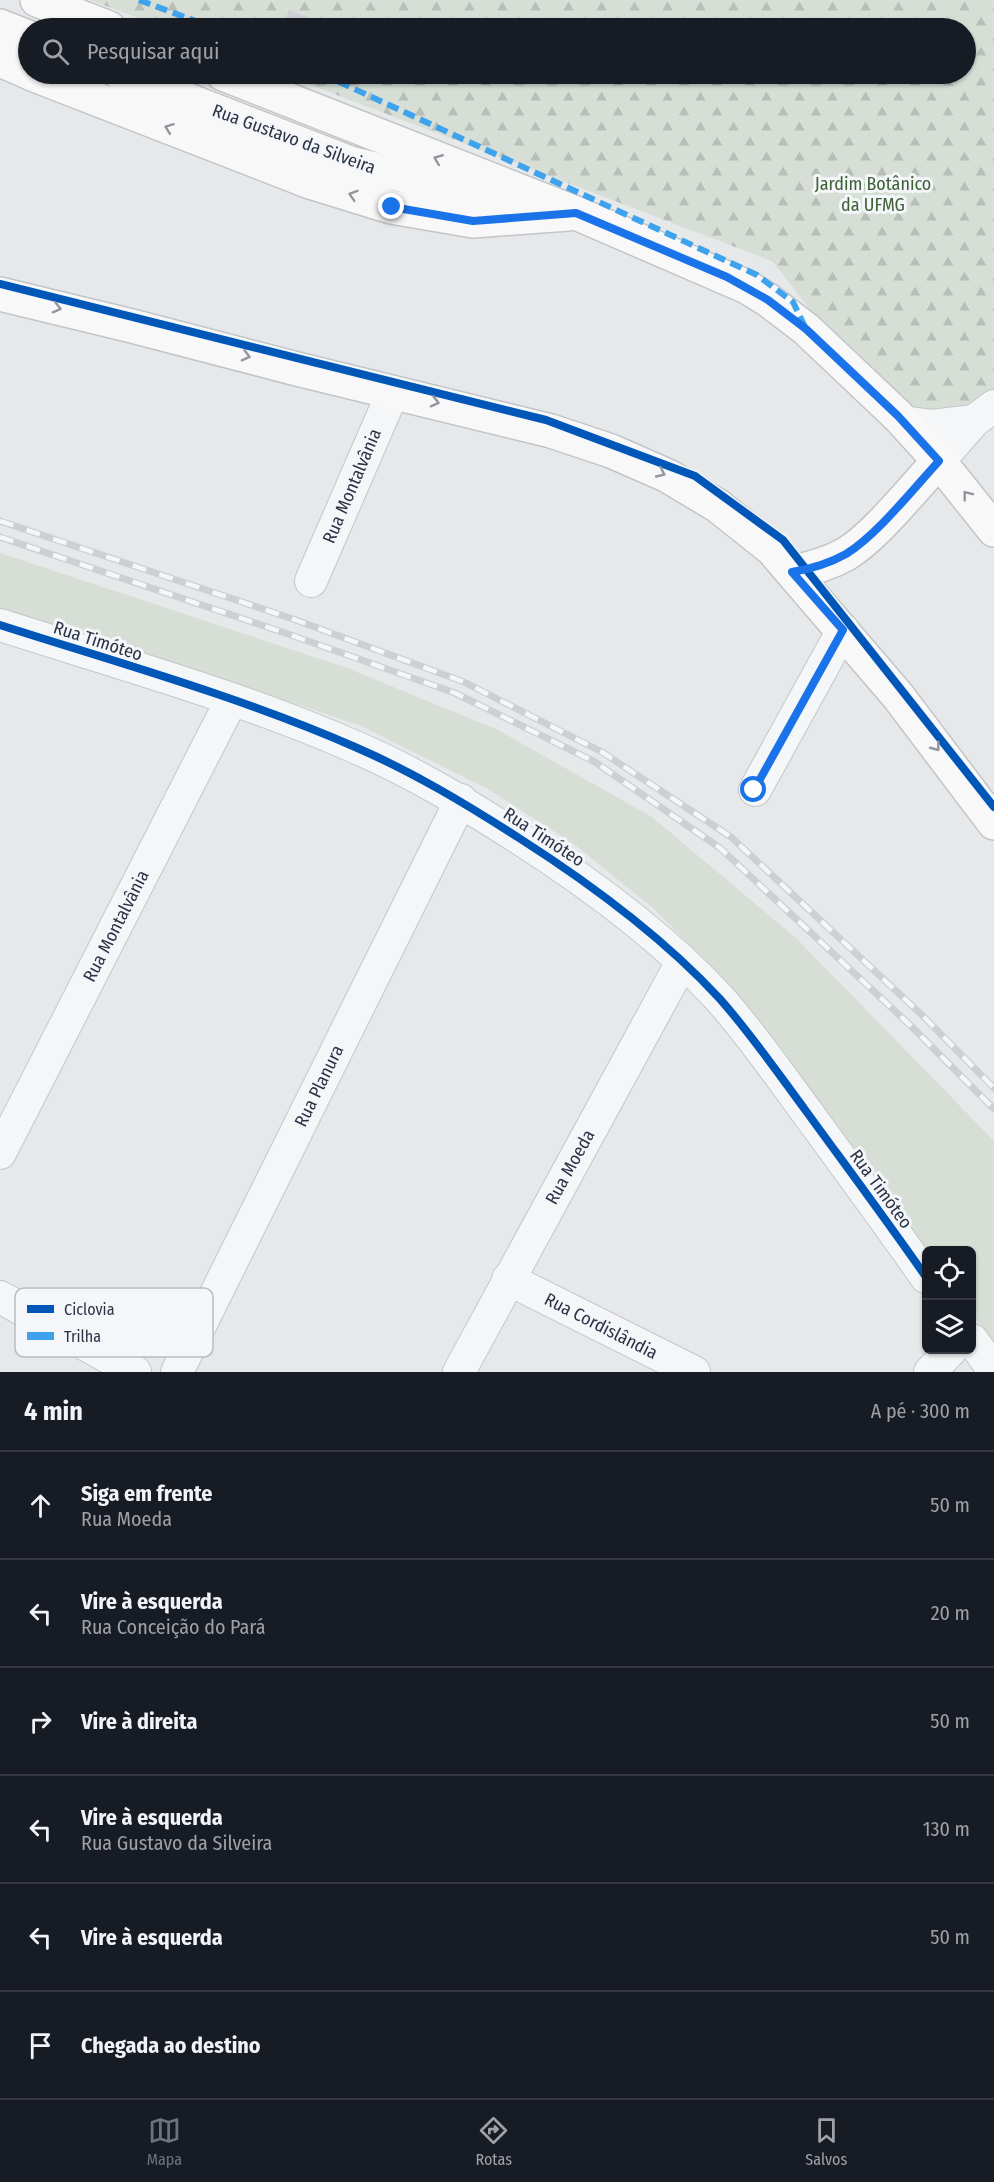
<!DOCTYPE html>
<html lang="pt">
<meta charset="utf-8">
<style>
:root{--surface:#171b24;--page:#242831;--text:#f1f3f6;--muted:#9ea1a6;--line:#363941;--accent:#6c737f}
body{margin:0;font-family:"Fira Sans Condensed",sans-serif;background:var(--page);color:var(--text)}
.controls{position:absolute;right:18px;bottom:18px;display:grid;overflow:hidden;border-radius:9px;box-shadow:0 2px 4px #0004}
.controls button{width:54px;height:54px;display:grid;place-items:center;padding:0;border:0;border-bottom:2px solid var(--line);background:var(--surface);color:var(--text);font:30px sans-serif}
.stop{position:absolute;width:18px;height:18px;margin:-14px;border:4px solid #1a73e8;border-radius:50%;background:#fff}
.stop.end{background:#1a73e8;border-color:#fff;box-shadow:0 2px 6px #0008}
.list{margin:0;padding:0;list-style:none}
h2{display:flex;justify-content:space-between;align-items:center;height:78px;margin:0;padding:0 24px;font-size:26px}
h2 small{font-size:20px;font-weight:400;color:var(--muted)}
.list li{display:grid;grid-template-columns:39px 1fr auto;gap:18px;align-items:center;box-sizing:border-box;height:108px;padding:0 24px;border-top:2px solid var(--line)}
.list b{display:block;font-size:22px;white-space:nowrap}
.list p{margin:0;font-size:20px;white-space:nowrap;color:var(--muted)}
.list em{font-size:20px;font-style:normal;color:var(--muted)}
.icon{flex:none;width:33px;height:33px;fill:none;stroke:currentColor;stroke-width:2;stroke-linecap:round;stroke-linejoin:round}
.map{position:relative;flex:none;width:994px;height:1372px;overflow:hidden}
.search{position:absolute;background:var(--surface);box-shadow:0 2px 4px #0004;left:18px;right:18px;top:18px;height:66px;display:flex;align-items:center;gap:15px;box-sizing:border-box;padding:0 21px;border-radius:33px;color:var(--muted);font-size:22px}
.sheet{height:726px;background:var(--surface)}
nav{display:flex;justify-content:space-around;align-items:center;box-sizing:border-box;height:84px;border-top:2px solid var(--line);background:var(--surface);font-size:16px;color:var(--muted)}
nav a{display:grid;justify-items:center;gap:3px}
nav .on{color:var(--accent)}
.map>svg:first-child{display:block}
</style>
<div class="map">
<svg width="994" height="1372" viewBox="0 0 994 1372">
<defs>
<pattern id="forest-firs" width="22" height="20" patternUnits="userSpaceOnUse" patternTransform="scale(1.5)"><rect width="22" height="20" fill="#d6ded6"/><path d="M5 1l3.5 6h-7zM16 11l3.5 6h-7z" fill="#b8bfb9"/></pattern>
</defs>
<rect width="100%" height="100%" fill="#e6e8ea"/>
<polygon fill="#d6ded6" points="0,553 347,668 498,730 652,817 797,939 994,1141 994,1343 972,1312 972,1250 926,1250 788,1062 726,982 653,908 574,844 488,789 359,725 229,682 0,610"/>
<polygon fill="url(#forest-firs)" points="90,0 994,0 994,392 936,425 841,349 772,261 282,74 966,74 966,28 165,28"/>
<polygon fill="#ced0d3" points="289,10 315,20 311,28 282,28"/>
<g fill="none" stroke-linecap="round" stroke-linejoin="round">
<g stroke="#c4c6c8" stroke-width="34">
<g id="minor">
<polyline points="903,422 932,426 974,421"/>
<polyline points="939,461 974,421 994,406"/>
<polyline points="311,581 393,392"/>
<path d="M0,625C119,663 241,697 355,747C413,772 466,804 519,838C591,884 662,936 720,999C751,1034 778,1073 806,1111C846,1166 887,1221 926,1277"/>
<polyline points="755,790 843,630"/>
<polyline points="0,1153 232,699"/>
<polyline points="508,1279 694,1372"/>
<polyline points="0,1297 135,1372"/>
<polyline points="972,1340 994,1371"/>
<polyline points="177,1372 461,800"/>
<polyline points="459,1372 682,962"/>
<polyline points="930,1372 951,1350"/>
</g>
</g>
<g stroke="#c2c5c8" stroke-width="36">
<g id="major">
<polyline points="37,0 109,28"/>
<polyline points="0,26 28,37"/>
<polyline points="0,60 28,72"/>
<polyline points="32,74 310,182 391,207 473,221 568,214"/>
<polyline points="121,74 350,163 489,196"/>
<polyline points="223,74 576,213 747,287 768,300 806,329 898,416 939,461 994,530"/>
<polyline points="0,294 132,326 297,369 551,431 611,451 668,476 718,506 772,549 898,696 994,823"/>
<path d="M792,572C810,569 830,563 846,554C876,536 914,487 939,461"/>
</g>
</g>
<use href="#minor" stroke="#f5f6f7" stroke-width="32"/>
<use href="#major" stroke="#f8f8f8" stroke-width="33"/>
<g stroke="#cecfd2" stroke-width="7">
<g id="rail">
<polyline points="0,521 293,619 464,682 602,752 731,837 922,1015 994,1088"/>
<polyline points="0,537 288,634 455,693 595,762 720,848 911,1026 994,1109"/>
</g>
</g>
<use href="#rail" stroke="#f4f6f9" stroke-width="4.5" stroke-dasharray="14" stroke-linecap="butt"/>
<g stroke="#3ea3ec" stroke-width="6" stroke-dasharray="12 6" stroke-linecap="butt">
<polyline points="139,0 214,28"/>
<polyline points="322,74 757,275 793,302 806,329"/>
</g>
<g stroke="#f4f6f9" stroke-width="11">
<g id="cycleway">
<polyline points="0,284 546,420 695,476 783,540 994,807"/>
<path d="M0,625C119,663 241,697 355,747C413,772 466,804 519,838C591,884 662,936 720,999C751,1034 778,1073 806,1111C846,1166 887,1221 926,1277"/>
</g>
</g>
<use href="#cycleway" stroke="#0057b8" stroke-width="8"/>
</g>
<defs><path id="oneway-chevron" d="M-2-3.5L2.5 0L-2 3.5" fill="none" stroke-width="1.6" stroke-linecap="round" stroke-linejoin="round" transform="scale(1.5)"/></defs>
<g stroke="#92969e">
<use href="#oneway-chevron" transform="translate(169 128) rotate(-159)"/>
<use href="#oneway-chevron" transform="translate(438 159) rotate(-158)"/>
<use href="#oneway-chevron" transform="translate(353 195) rotate(-163)"/>
<use href="#oneway-chevron" transform="translate(57 308) rotate(14)"/>
<use href="#oneway-chevron" transform="translate(246 356) rotate(15)"/>
<use href="#oneway-chevron" transform="translate(435 402) rotate(14)"/>
<use href="#oneway-chevron" transform="translate(661 473) rotate(25)"/>
<use href="#oneway-chevron" transform="translate(967 495) rotate(-128)"/>
<use href="#oneway-chevron" transform="translate(936 747) rotate(53)"/>
</g>
<g fill="none" stroke-linecap="round" stroke-linejoin="round">
<path stroke="#1a73e8" stroke-width="8" d="M392,207L473,221L576,213L727,277L768,300L806,329L898,416L939,461C914,488 877,535 846,554C830,563 810,569 792,572L843,630L754,790"/>
</g>
<g text-anchor="middle" stroke-width="6" stroke-linejoin="round" paint-order="stroke">
<g font-size="18" fill="#2b3445" stroke="#f4f6f9">
<text transform="translate(294 139) rotate(20)" y="6">Rua Gustavo da Silveira</text>
<text transform="translate(352 486) rotate(-67)" y="6">Rua Montalvânia</text>
<text transform="translate(98 641) rotate(18)" y="6">Rua Timóteo</text>
<text transform="translate(544 837) rotate(33)" y="6">Rua Timóteo</text>
<text transform="translate(116 926) rotate(-63)" y="6">Rua Montalvânia</text>
<text transform="translate(319 1086) rotate(-64)" y="6">Rua Planura</text>
<text transform="translate(570 1167) rotate(-61)" y="6">Rua Moeda</text>
<text transform="translate(881 1189) rotate(54)" y="6">Rua Timóteo</text>
<text transform="translate(601 1326) rotate(27)" y="6">Rua Cordislândia</text>
</g>
<g font-size="18" fill="#3f6138" stroke="#f4f6f9">
<text x="873" y="190">Jardim Botânico<tspan x="873" dy="21">da UFMG</tspan></text>
</g>
</g>
<rect x="15" y="1288" width="198" height="69" rx="9" fill="#f4f6f9" stroke="#b8bcc3" stroke-width="1.5"/>
<rect x="27" y="1305" width="27" height="8" fill="#0057b8"/>
<rect x="27" y="1332" width="27" height="8" fill="#3ea3ec"/>
<g font-size="16" fill="#2b3445">
<text x="64" y="1315">Ciclovia</text>
<text x="64" y="1342">Trilha</text>
</g>
</svg>
<div class="controls">
<button><svg class="icon" aria-label="locate" viewBox="0 0 24 24"><circle cx="12" cy="12" r="6"/><path d="M12 2v4M12 18v4M2 12h4M18 12h4"/></svg></button>
<button><svg class="icon" aria-label="layers" viewBox="0 0 24 24"><path d="M12 4l9 5-9 5-9-5zM3 14l9 5 9-5"/></svg></button>
</div>
<div class="stop" style="left:754px;top:790px"></div>
<div class="stop end" style="left:392px;top:207px"></div>
<div class="search"><svg class="icon" aria-label="search" viewBox="0 0 24 24"><circle cx="10" cy="10" r="6"/><path d="M15 15l6 6"/></svg>Pesquisar aqui</div>
</div>
<section class="sheet">
<h2>4 min<small>A pé · 300 m</small></h2>
<ul class="list">
<li><svg class="icon" aria-label="ahead" viewBox="0 0 24 24"><path d="M12 20V5M6 11l6-6 6 6"/></svg><div><b>Siga em frente</b><p>Rua Moeda</p></div><em>50 m</em></li>
<li><svg class="icon" aria-label="left" viewBox="0 0 24 24"><path d="M17 20v-9H6M10 6l-5 5 5 5"/></svg><div><b>Vire à esquerda</b><p>Rua Conceição do Pará</p></div><em>20 m</em></li>
<li><svg class="icon" aria-label="right" viewBox="0 0 24 24"><path d="M7 20v-9h11M14 6l5 5-5 5"/></svg><div><b>Vire à direita</b></div><em>50 m</em></li>
<li><svg class="icon" aria-label="left" viewBox="0 0 24 24"><path d="M17 20v-9H6M10 6l-5 5 5 5"/></svg><div><b>Vire à esquerda</b><p>Rua Gustavo da Silveira</p></div><em>130 m</em></li>
<li><svg class="icon" aria-label="left" viewBox="0 0 24 24"><path d="M17 20v-9H6M10 6l-5 5 5 5"/></svg><div><b>Vire à esquerda</b></div><em>50 m</em></li>
<li><svg class="icon" aria-label="arrive" viewBox="0 0 24 24"><path d="M6 21V4h12l-3 4 3 4H6"/></svg><div><b>Chegada ao destino</b></div></li>
</ul>
</section>
<nav>
<a class="on"><svg class="icon" aria-label="map" viewBox="0 0 24 24"><path d="M3 6l6-2 6 2 6-2v14l-6 2-6-2-6 2zM9 4v14M15 6v14"/></svg>Mapa</a>
<a><svg class="icon" aria-label="directions" viewBox="0 0 24 24"><path d="M12 3l9 9-9 9-9-9zM9 14v-3h6M13 9l2 2-2 2"/></svg>Rotas</a>
<a><svg class="icon" aria-label="saved" viewBox="0 0 24 24"><path d="M7 4h10v16l-5-4-5 4z"/></svg>Salvos</a>
</nav>
